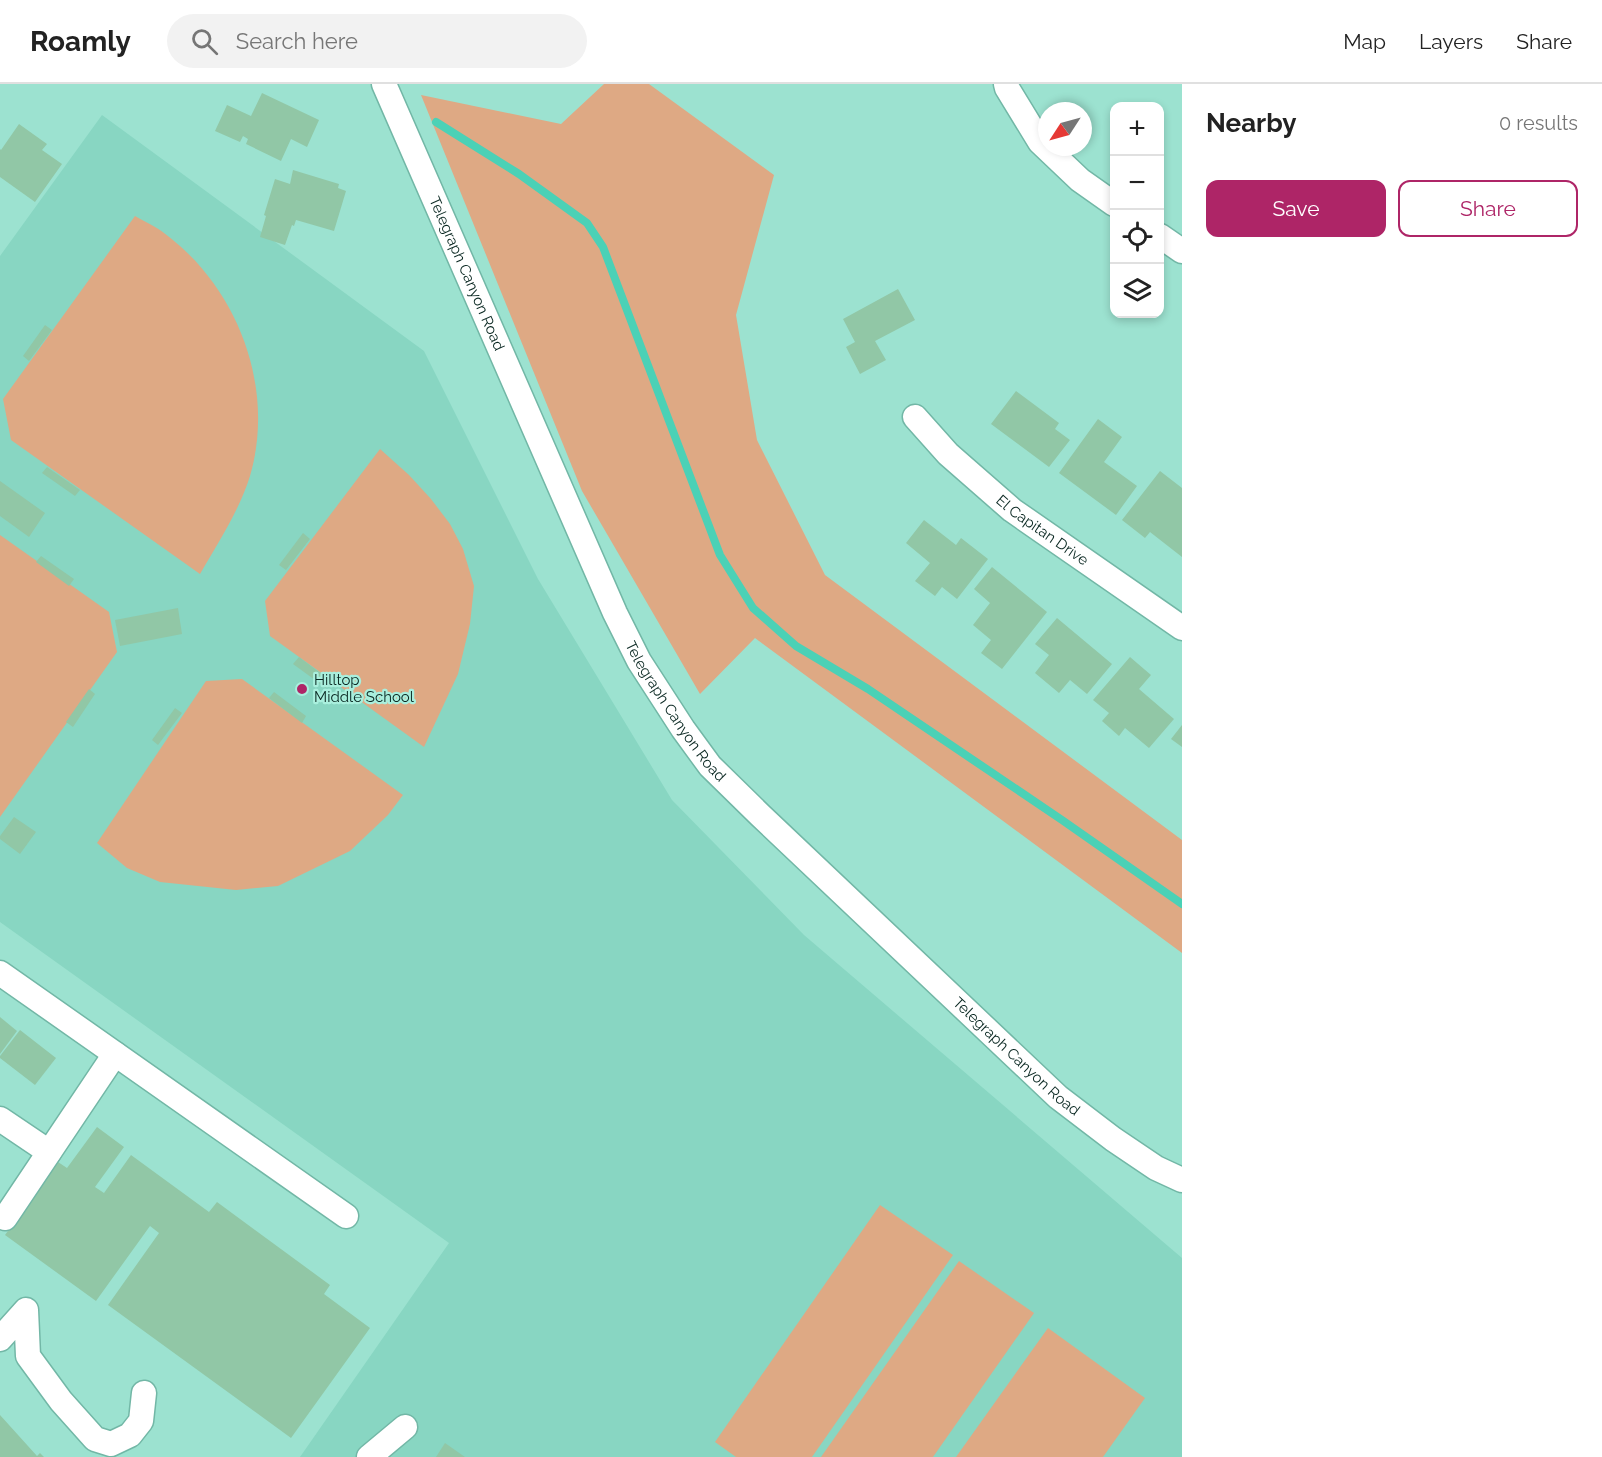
<!DOCTYPE html>
<meta charset="utf-8">
<style>
:root{--surface:#fff;--page:#f2f2f2;--text:#222;--muted:#767676;--line:#e0e0e0;--accent:#ae2567}
body{margin:0;font-family:Raleway,sans-serif;background:var(--page);color:var(--text)}
.controls{position:absolute;right:18px;top:18px;display:grid;overflow:hidden;border-radius:12px;box-shadow:0 3px 9px #0003}
.controls button{width:54px;height:54px;display:grid;place-items:center;padding:0;border:0;border-bottom:2px solid var(--line);background:var(--surface);color:var(--text);font:30px sans-serif}
.compass{position:absolute;left:1038px;top:18px;width:54px;height:54px;border-radius:50%;background:var(--surface);box-shadow:0 3px 9px #0003;rotate:234deg}
.list{margin:0;padding:0;list-style:none}
h2{display:flex;justify-content:space-between;align-items:center;height:78px;margin:0;padding:0 24px;font-size:26px}
h2 small{font-size:20px;font-weight:400;color:var(--muted)}
.actions{display:flex;gap:12px;padding:18px 24px}
.actions a{flex:1;padding:14px 0;border:2px solid var(--accent);border-radius:12px;text-align:center;font-size:21px;color:var(--accent)}
.actions .main{background:var(--accent);color:#fff}
.icon{flex:none;width:33px;height:33px;fill:none;stroke:currentColor;stroke-width:2;stroke-linecap:round;stroke-linejoin:round}
.map{position:relative;flex:none;width:1182px;height:1373px;overflow:hidden}
header{display:flex;align-items:center;gap:36px;box-sizing:border-box;height:84px;padding:0 30px;background:var(--surface);border-bottom:2px solid var(--line)}
header strong{font-size:28px}
nav{display:flex;gap:33px;margin-inline-start:auto;font-size:21px}
.search{width:420px;height:54px;background:var(--page);display:flex;align-items:center;gap:15px;box-sizing:border-box;padding:0 21px;border-radius:33px;color:var(--muted);font-size:22px}
main{display:flex}
aside{flex:1;background:var(--surface)}
.map>svg:first-child{display:block}
</style>
<header>
<strong>Roamly</strong>
<div class="search"><svg class="icon" aria-label="search" viewBox="0 0 24 24"><circle cx="10" cy="10" r="6"/><path d="M15 15l6 6"/></svg>Search here</div>
<nav><a>Map</a><a>Layers</a><a>Share</a></nav>
</header>
<main>
<div class="map">
<svg width="1182" height="1373" viewBox="0 0 1182 1373">
<rect width="100%" height="100%" fill="#9ce2d0"/>
<polygon fill="#88d6c2" points="102,31 424,267 538,495 672,716 804,851 1182,1174 1182,1373 300,1373 449,1159 0,838 0,172"/>
<g fill="#dea984">
<polygon points="604,0 649,0 774,91 736,231 757,356 825,491 1182,756 1182,869 755,554 700,610 582,407 421,11 561,40"/>
<path d="M135,132C141,136 149,139 155,143C164,148 173,156 180,162C243,218 274,310 250,392C239,427 218,459 200,490L11,356L3,315Z"/>
<polygon points="380,365 409,391 431,415 450,440 463,465 474,502 470,540 458,590 424,663 270,552 265,517"/>
<polygon points="0,451 109,528 117,568 0,733"/>
<polygon points="242,595 403,711 388,731 350,767 278,802 236,806 160,798 127,784 97,759 206,597"/>
<polygon points="880,1121 953,1171 812,1373 736,1373 715,1358"/>
<polygon points="959,1177 1034,1229 933,1373 821,1373"/>
<polygon points="1048,1244 1145,1314 1103,1373 956,1373"/>
</g>
<g fill="none" stroke-linecap="round" stroke-linejoin="round">
<polyline stroke="#4bd1b6" stroke-width="8" points="436,38 519,90 587,139 603,163 720,471 753,524 796,562 868,605 1062,736 1182,820"/>
</g>
<g fill="#91c7a6">
<polygon points="262,9 319,36 307,63 291,55 281,77 246,60 248,55 243,52 240,58 215,47 227,21 251,32"/>
<polygon points="19,40 47,60 42,66 62,80 35,118 0,93 0,65 1,66"/>
<polygon points="293,86 339,100 338,104 346,107 334,147 296,136 294,142 292,141 285,161 260,153 266,132 264,131 275,95 290,100"/>
<polygon points="898,205 915,236 875,257 886,276 860,290 846,263 855,258 843,235"/>
<polygon points="45,241 52,246 29,277 23,272"/>
<polygon points="1016,307 1059,339 1055,345 1070,356 1049,383 991,340"/>
<polygon points="1098,335 1122,353 1104,378 1137,402 1116,431 1059,389"/>
<polygon points="47,383 80,406 75,412 42,389"/>
<polygon points="1160,387 1182,404 1182,473 1150,448 1145,454 1122,436"/>
<polygon points="0,397 45,429 29,453 0,432"/>
<polygon points="924,436 956,461 961,454 988,475 957,515 942,503 935,512 915,497 930,479 906,459"/>
<polygon points="303,449 310,455 286,486 279,481"/>
<polygon points="41,472 74,495 69,502 36,478"/>
<polygon points="992,483 1047,528 1002,585 981,569 991,556 973,541 990,519 974,505"/>
<polygon points="178,524 182,550 120,562 115,536"/>
<polygon points="1057,534 1112,580 1087,610 1070,596 1059,609 1035,589 1049,571 1035,560"/>
<polygon points="299,573 331,597 326,604 293,580"/>
<polygon points="1130,573 1151,591 1139,605 1174,635 1149,664 1125,644 1119,652 1102,637 1109,629 1093,616"/>
<polygon points="89,605 95,610 73,643 66,638"/>
<polygon points="274,608 306,632 302,639 269,614"/>
<polygon points="175,624 182,629 158,661 152,656"/>
<polygon points="1182,641 1182,663 1171,655"/>
<polygon points="14,733 36,748 20,770 0,755 0,752"/>
<polygon points="0,933 17,947 0,970"/>
<polygon points="20,946 56,974 35,1001 0,974 0,972"/>
<polygon points="97,1043 124,1063 95,1103 104,1109 131,1071 209,1128 217,1118 330,1201 324,1210 370,1244 291,1354 108,1221 159,1149 150,1142 96,1217 5,1151 58,1078 67,1084"/>
<polygon points="0,1331 37,1372 40,1369 44,1373 0,1373"/>
<polygon points="445,1359 465,1373 436,1373"/>
</g>
<g fill="none" stroke-linecap="round" stroke-linejoin="round">
<g stroke="#72b7a6" stroke-width="27">
<g id="minor">
<path id="s1" d="M384,0L615,529L639,577L683,645L710,682L760,731L1058,1013L1113,1055L1156,1084L1182,1096"/>
<polyline points="1006,0 1007,4 1040,58 1080,96 1114,120"/>
<polyline points="1160,152 1182,167"/>
<path id="s2" d="M915,333L948,370L1012,426L1182,544"/>
<polyline points="0,889 346,1132"/>
<polyline points="0,1035 49,1068"/>
<polyline points="5,1134 115,970"/>
<polyline points="0,1255 26,1226 28,1272 61,1317 95,1355 111,1360 130,1351 141,1337 144,1309"/>
<polyline points="369,1373 405,1343"/>
</g>
</g>
<use href="#minor" stroke="#fff" stroke-width="24"/>
</g>
<circle fill="#ae2567" stroke="#a9efdd" stroke-width="2" cx="302" cy="605" r="6"/>
<g text-anchor="middle" stroke-width="4.5" stroke-linejoin="round" paint-order="stroke">
<g font-size="15" fill="#092721" stroke="#a9efdd">
<text dy="5" stroke="none"><textPath href="#s1" startOffset="207">Telegraph Canyon Road</textPath></text>
<text dy="5" stroke="none"><textPath href="#s2" startOffset="171">El Capitan Drive</textPath></text>
<text dy="5" stroke="none"><textPath href="#s1" startOffset="693">Telegraph Canyon Road</textPath></text>
<text dy="5" stroke="none"><textPath href="#s1" startOffset="1180">Telegraph Canyon Road</textPath></text>
</g>
<g font-size="15" fill="#092721" stroke="#a9efdd" text-anchor="start">
<text x="314" y="601">Hilltop<tspan x="314" dy="17">Middle School</tspan></text>
</g>
</g>
</svg>
<div class="controls">
<button>+</button>
<button>−</button>
<button><svg class="icon" aria-label="locate" viewBox="0 0 24 24"><circle cx="12" cy="12" r="6"/><path d="M12 2v4M12 18v4M2 12h4M18 12h4"/></svg></button>
<button><svg class="icon" aria-label="layers" viewBox="0 0 24 24"><path d="M12 4l9 5-9 5-9-5zM3 14l9 5 9-5"/></svg></button>
</div>
<svg class="compass" viewBox="-18 -18 36 36"><path d="M0-13l5 13h-10z" fill="#e53935"/><path d="M0 13l5-13h-10z" fill="#767676"/></svg>
</div>
<aside>
<h2>Nearby<small>0 results</small></h2>
<ul class="list">
</ul>
<div class="actions"><a class="main">Save</a><a>Share</a></div>
</aside>
</main>
